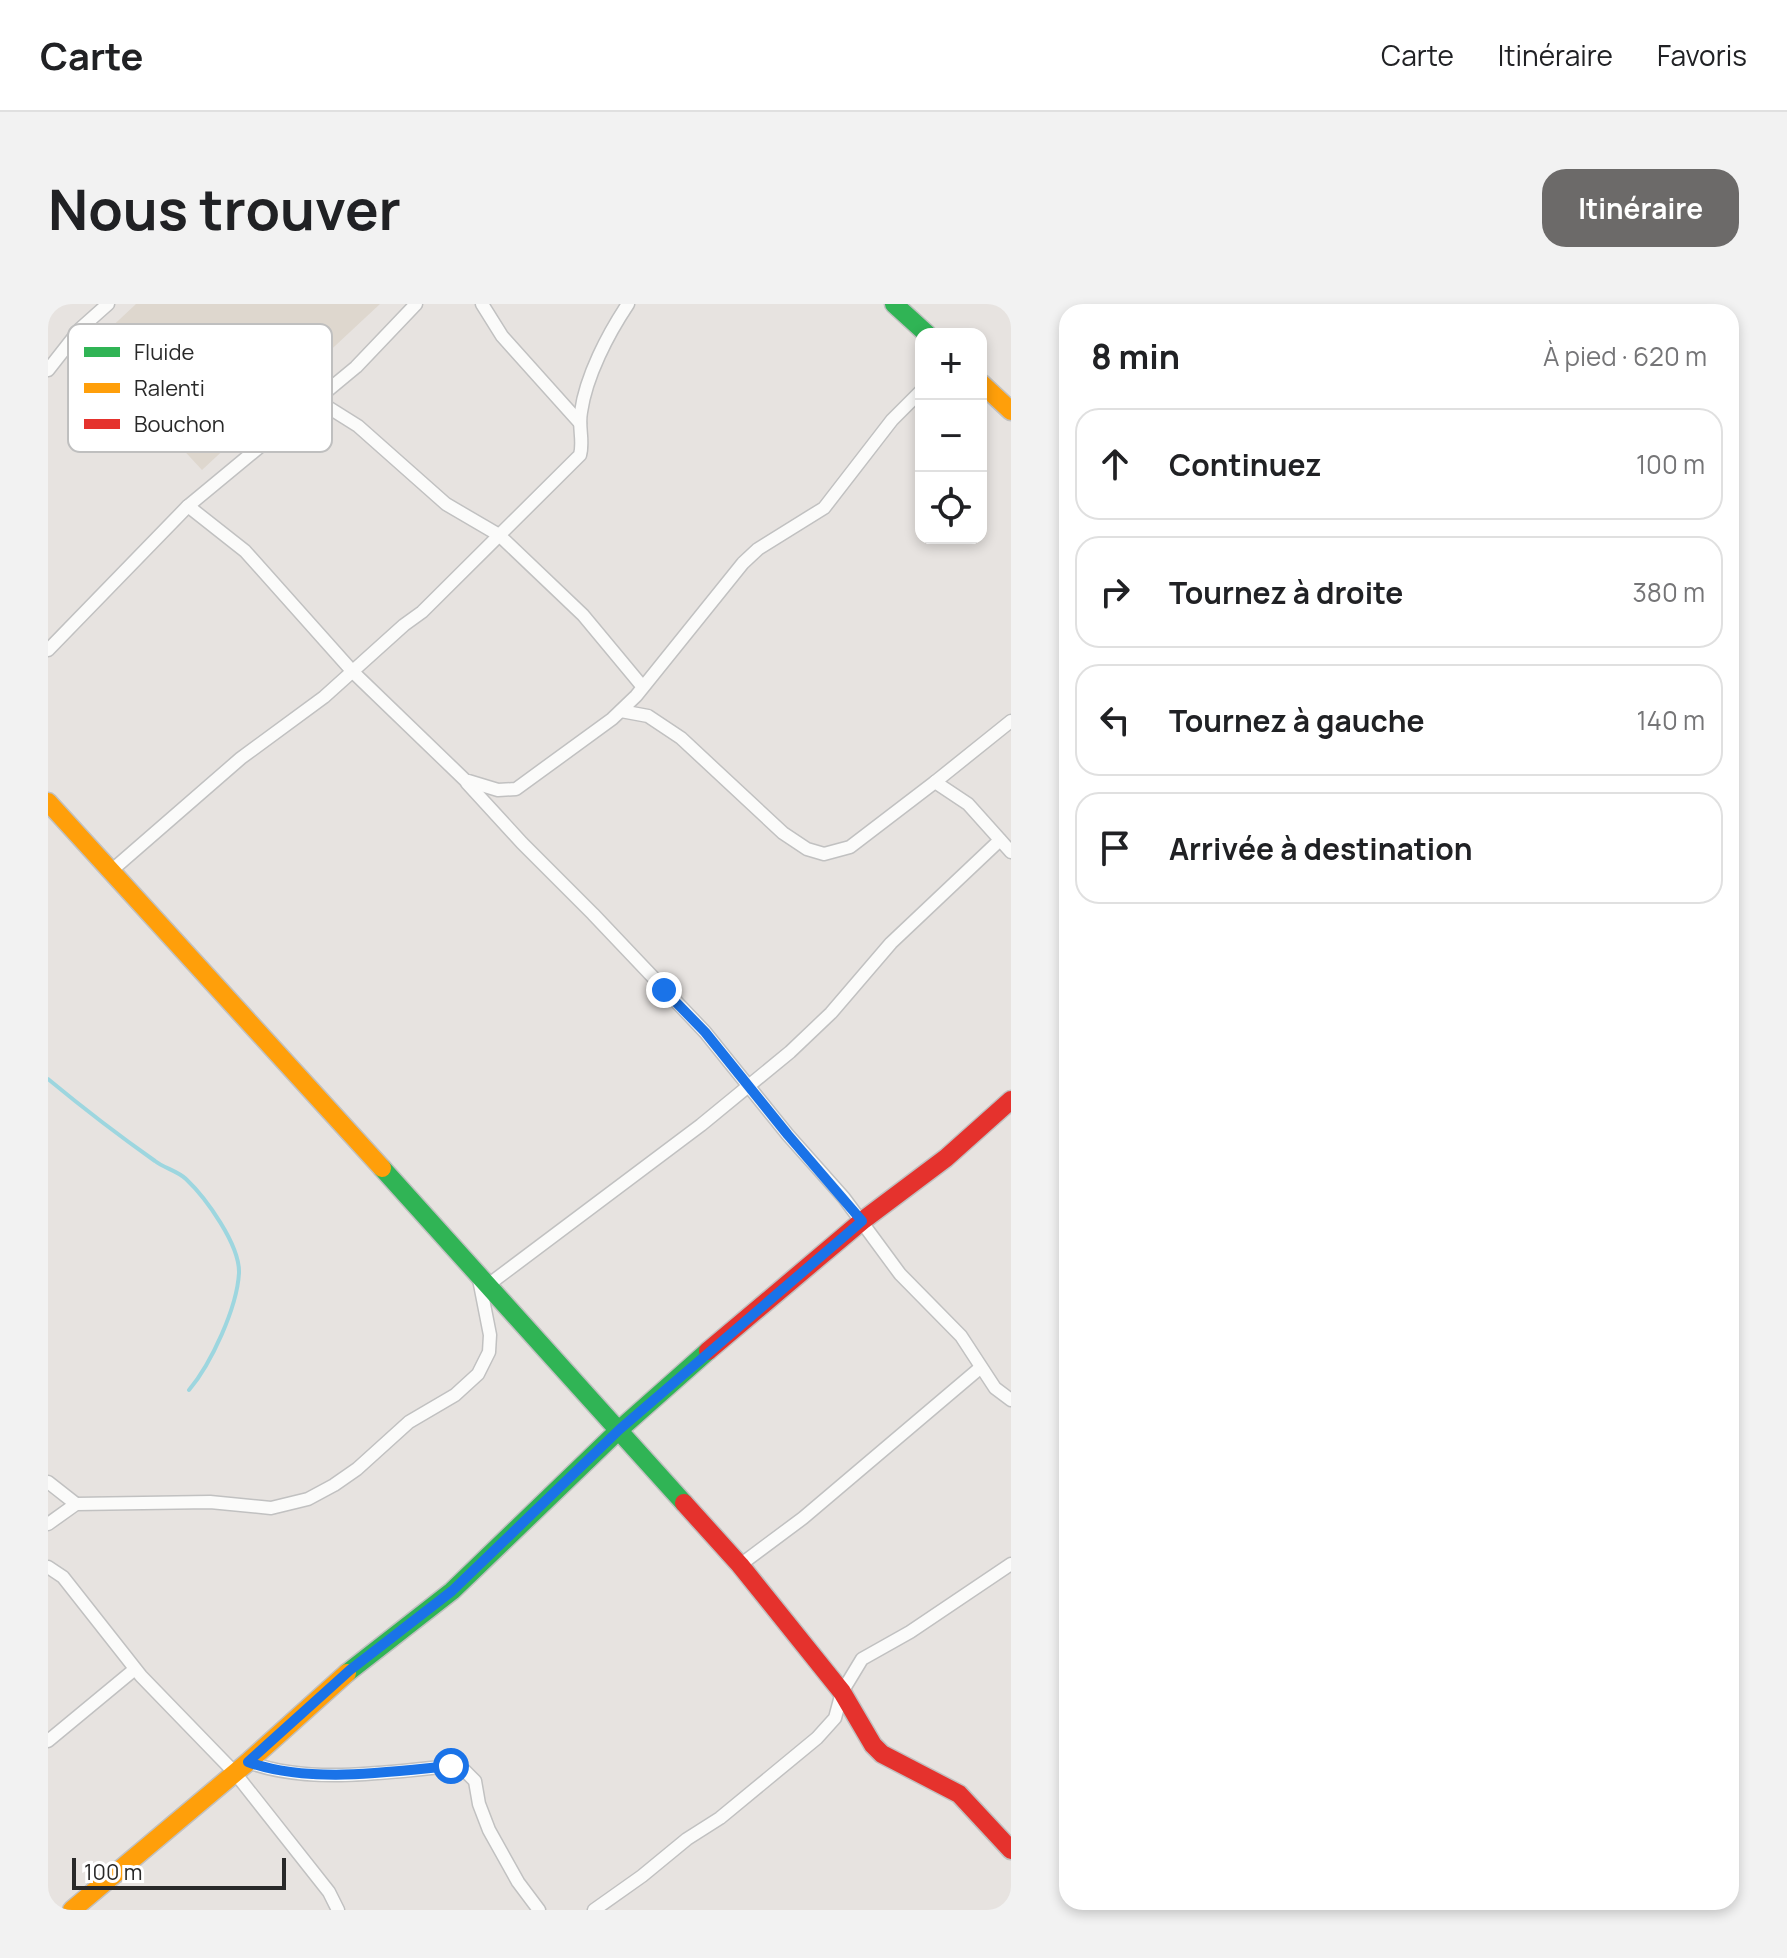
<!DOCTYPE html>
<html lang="fr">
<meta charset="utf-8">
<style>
:root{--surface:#fff;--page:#f2f2f2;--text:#202124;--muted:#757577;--line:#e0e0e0;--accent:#6c6a69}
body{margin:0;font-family:Manrope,sans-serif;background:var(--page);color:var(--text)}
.controls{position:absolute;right:24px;top:24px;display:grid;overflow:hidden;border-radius:16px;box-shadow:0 4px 12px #0003}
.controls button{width:72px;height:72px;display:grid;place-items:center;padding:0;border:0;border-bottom:2px solid var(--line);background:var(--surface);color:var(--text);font:40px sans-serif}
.scale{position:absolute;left:24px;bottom:20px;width:214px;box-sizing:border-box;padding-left:8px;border:4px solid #292929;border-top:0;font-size:22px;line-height:28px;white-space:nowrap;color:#292929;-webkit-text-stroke:6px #fff;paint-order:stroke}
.stop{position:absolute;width:24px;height:24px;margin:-18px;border:6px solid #1a73e8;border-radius:50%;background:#fff}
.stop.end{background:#1a73e8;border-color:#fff;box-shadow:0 2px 8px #0008}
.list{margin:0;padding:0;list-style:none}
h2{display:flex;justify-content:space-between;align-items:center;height:104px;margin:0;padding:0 32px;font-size:34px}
h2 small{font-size:26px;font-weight:400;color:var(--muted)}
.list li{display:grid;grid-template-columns:52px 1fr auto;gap:24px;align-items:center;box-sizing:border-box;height:112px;margin:0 16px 16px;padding:0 16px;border:2px solid var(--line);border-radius:24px}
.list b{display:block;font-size:30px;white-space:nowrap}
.list em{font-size:26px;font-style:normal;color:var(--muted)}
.icon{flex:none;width:44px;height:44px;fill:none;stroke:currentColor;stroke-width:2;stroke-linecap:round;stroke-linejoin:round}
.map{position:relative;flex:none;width:963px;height:1606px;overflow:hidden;border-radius:24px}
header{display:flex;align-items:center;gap:48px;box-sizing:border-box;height:112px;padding:0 40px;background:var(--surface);border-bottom:2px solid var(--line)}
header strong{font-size:38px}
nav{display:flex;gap:44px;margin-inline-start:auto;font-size:28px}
.intro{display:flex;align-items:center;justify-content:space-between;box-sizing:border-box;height:192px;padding:0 48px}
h1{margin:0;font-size:56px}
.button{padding:20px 36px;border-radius:24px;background:var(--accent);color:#fff;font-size:28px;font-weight:700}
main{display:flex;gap:48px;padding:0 48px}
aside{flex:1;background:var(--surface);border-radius:24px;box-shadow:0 4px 12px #0003}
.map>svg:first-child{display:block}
</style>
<header>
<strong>Carte</strong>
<nav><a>Carte</a><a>Itinéraire</a><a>Favoris</a></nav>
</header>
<div class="intro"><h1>Nous trouver</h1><a class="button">Itinéraire</a></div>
<main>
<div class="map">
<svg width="963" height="1606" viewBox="0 0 963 1606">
<rect width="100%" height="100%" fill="#e7e3e0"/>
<polygon fill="#ded7ce" points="88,0 332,0 154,166 41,44"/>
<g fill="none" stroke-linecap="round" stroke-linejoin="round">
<path stroke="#9dd6df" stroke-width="4" d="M0,775C35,804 70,831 107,857C116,864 130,867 138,875C158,894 192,941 191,969C189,1004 163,1060 141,1086"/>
<g stroke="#c1c1c1" stroke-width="15">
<g id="street">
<polyline points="434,0 454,32 532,119"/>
<polyline points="0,66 33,24 60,0"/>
<polyline points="267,95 310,122 398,200 451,231 535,311 594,382"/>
<polyline points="140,202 197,247 305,368 417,476 450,486 468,485 564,415 588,392 695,259 710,245 776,204 844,116 873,87"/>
<polyline points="0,346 140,202 308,63 368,0"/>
<polyline points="573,407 600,412 633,434 735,529 759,545 776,550 802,543 887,478 920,500 963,548"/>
<polyline points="887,478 963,417"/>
<polyline points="419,479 474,539 545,610 657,728 740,831 796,894 852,970 913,1032 947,1084 963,1096"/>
<path d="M63,567L193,454L276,393L356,321L374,308L532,151C536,137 530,123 533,108C538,72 560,30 580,0"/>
<polyline points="440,981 653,821 742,748 783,709 843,639 952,536"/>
<polyline points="0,1178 28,1200"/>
<polyline points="0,1220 28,1200 162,1198 223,1204 260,1195 286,1181 309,1165 361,1118 407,1091 430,1070 441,1048 442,1031 430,970"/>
<polyline points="692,1261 755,1214 932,1064"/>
<polyline points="0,1263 15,1273 93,1372 187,1469 281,1588 290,1606"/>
<polyline points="0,1437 87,1365"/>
<path d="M200,1458C263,1481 338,1468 403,1462L416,1466L427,1477L431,1500L441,1526L470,1578L491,1606"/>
<polyline points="546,1606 594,1572 639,1535 672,1514 769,1434 787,1414 794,1388 814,1355 862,1328 963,1260"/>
</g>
</g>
<g stroke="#c1c1c1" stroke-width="21">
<g id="fast">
<polyline points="846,0 879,30"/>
<polyline points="334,864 636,1199"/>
<polyline points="299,1369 404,1287 572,1125 660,1047"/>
</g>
</g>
<g stroke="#c1c1c1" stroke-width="21">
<g id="slow">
<polyline points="933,79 963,107"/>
<polyline points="0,498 334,864"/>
<polyline points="24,1606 200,1458 299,1369"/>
</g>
</g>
<g stroke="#c1c1c1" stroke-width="21">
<g id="jam">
<polyline points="660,1047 814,917 898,854 963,796"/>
<polyline points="636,1199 692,1261 794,1388 825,1441 834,1450 911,1490 963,1546"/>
</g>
</g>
<use href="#street" stroke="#fbfbfa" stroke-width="12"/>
<use href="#fast" stroke="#30b455" stroke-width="18"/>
<use href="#slow" stroke="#ff9f0a" stroke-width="18"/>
<use href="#jam" stroke="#e5322d" stroke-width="18"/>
</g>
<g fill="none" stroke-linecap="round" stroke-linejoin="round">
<path stroke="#1a73e8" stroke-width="10" d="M403,1462C340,1468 261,1480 200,1458L302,1366L404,1287L572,1125L814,917L740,831L657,728L616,686"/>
</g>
<rect x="20" y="20" width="264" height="128" rx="12" fill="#fff" stroke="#bfbfbf" stroke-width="2"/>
<rect x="36" y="43" width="36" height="10" fill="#30b455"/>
<rect x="36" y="79" width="36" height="10" fill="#ff9f0a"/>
<rect x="36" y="115" width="36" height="10" fill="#e5322d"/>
<g font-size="22" fill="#292929">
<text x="86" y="56">Fluide</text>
<text x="86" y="92">Ralenti</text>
<text x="86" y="128">Bouchon</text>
</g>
</svg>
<div class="controls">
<button>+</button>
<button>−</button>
<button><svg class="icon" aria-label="locate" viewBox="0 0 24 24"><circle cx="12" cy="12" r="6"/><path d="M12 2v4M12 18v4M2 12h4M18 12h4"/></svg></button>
</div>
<div class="scale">100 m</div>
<div class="stop" style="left:403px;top:1462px"></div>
<div class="stop end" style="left:616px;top:686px"></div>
</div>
<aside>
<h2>8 min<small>À pied · 620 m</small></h2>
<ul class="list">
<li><svg class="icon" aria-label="ahead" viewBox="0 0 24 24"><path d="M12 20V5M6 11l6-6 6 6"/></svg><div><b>Continuez</b></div><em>100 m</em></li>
<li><svg class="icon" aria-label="right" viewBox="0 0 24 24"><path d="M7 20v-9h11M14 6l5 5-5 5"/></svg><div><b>Tournez à droite</b></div><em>380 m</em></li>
<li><svg class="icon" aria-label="left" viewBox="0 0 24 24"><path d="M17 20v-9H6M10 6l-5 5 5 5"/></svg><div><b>Tournez à gauche</b></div><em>140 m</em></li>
<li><svg class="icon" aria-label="arrive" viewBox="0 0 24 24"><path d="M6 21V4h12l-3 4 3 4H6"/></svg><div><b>Arrivée à destination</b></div></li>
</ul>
</aside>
</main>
